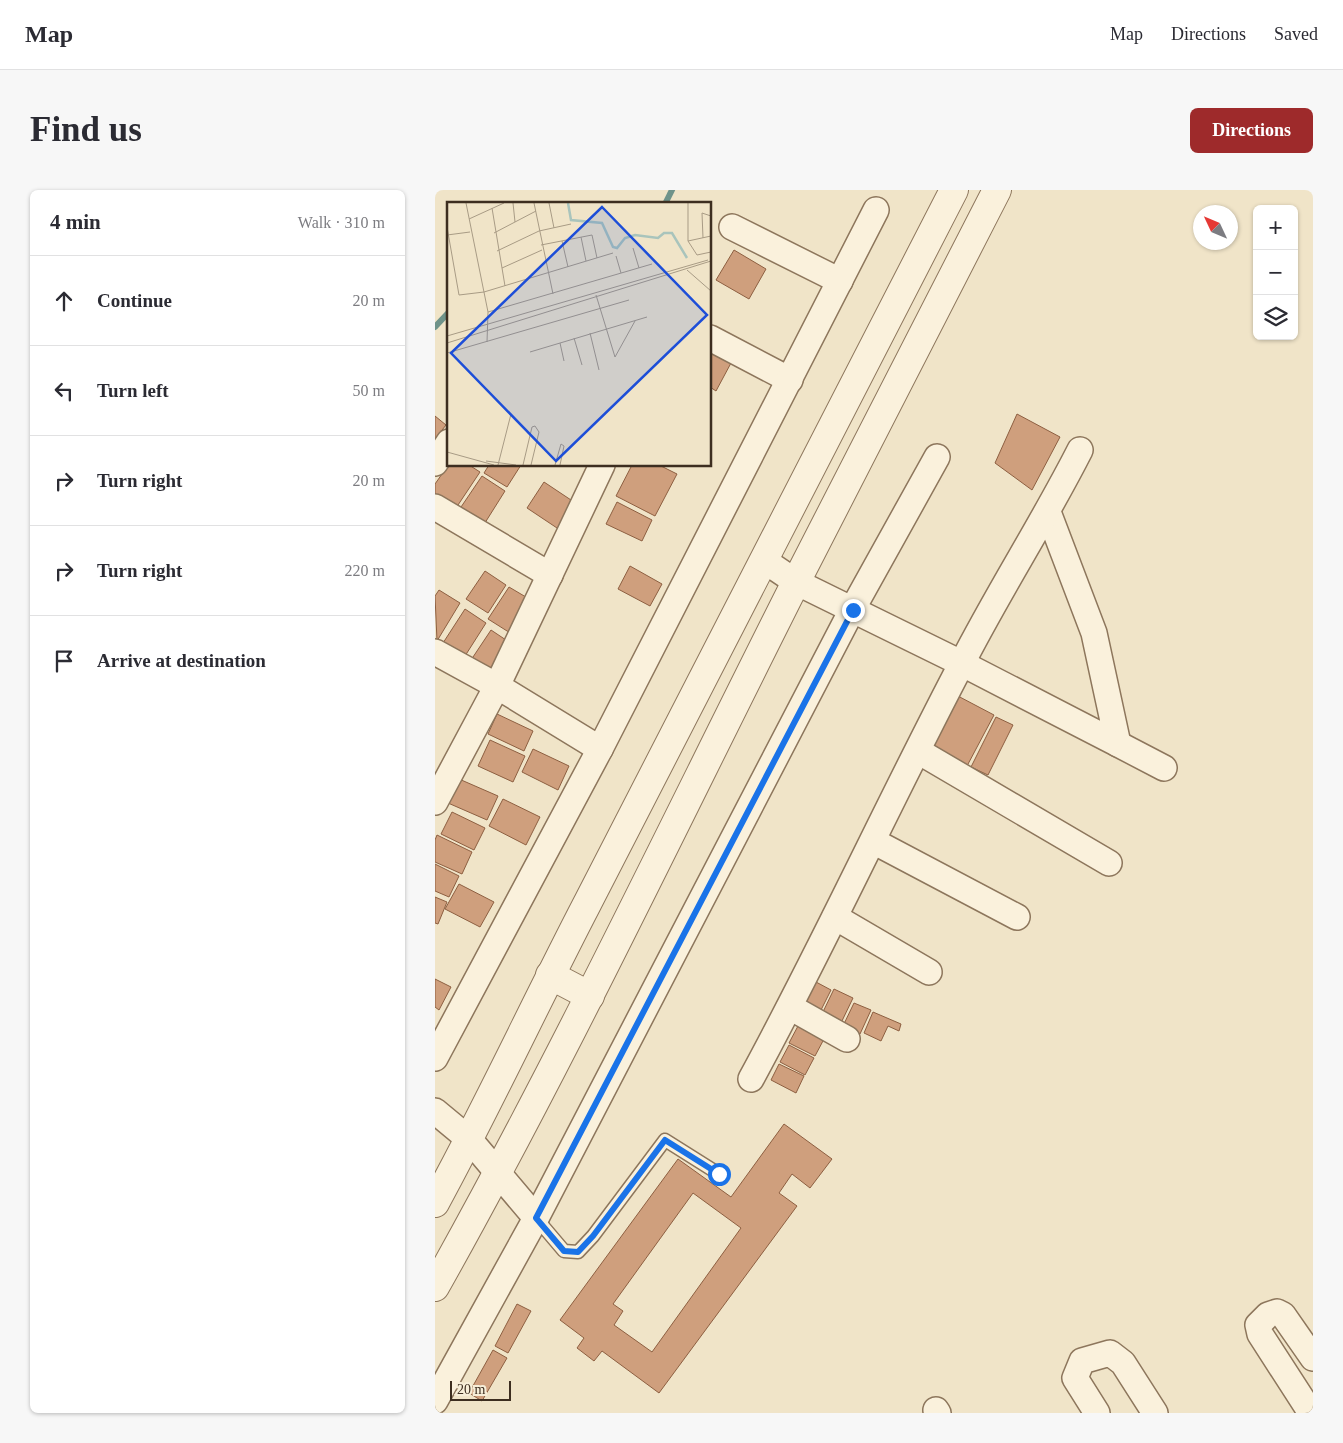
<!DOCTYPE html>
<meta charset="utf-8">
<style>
:root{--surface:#fff;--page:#f7f7f7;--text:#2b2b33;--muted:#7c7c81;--line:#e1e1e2;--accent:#9e2a2b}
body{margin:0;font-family:"Times New Roman",serif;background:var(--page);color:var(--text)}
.controls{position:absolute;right:15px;top:15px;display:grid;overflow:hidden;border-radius:8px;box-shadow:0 1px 4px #0004}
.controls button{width:45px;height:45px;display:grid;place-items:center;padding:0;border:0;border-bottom:1px solid var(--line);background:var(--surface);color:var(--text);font:25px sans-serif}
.compass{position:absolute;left:758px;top:15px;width:45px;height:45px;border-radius:50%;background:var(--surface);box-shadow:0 1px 4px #0004;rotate:314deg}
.scale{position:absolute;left:15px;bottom:12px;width:61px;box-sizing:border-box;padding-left:5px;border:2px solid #3d2e20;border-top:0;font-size:14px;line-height:18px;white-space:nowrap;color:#3d2e20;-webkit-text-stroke:4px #f7eed8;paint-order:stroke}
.stop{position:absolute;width:15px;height:15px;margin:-11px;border:4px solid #1a73e8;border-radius:50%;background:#fff}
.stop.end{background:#1a73e8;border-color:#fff;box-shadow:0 1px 5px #0008}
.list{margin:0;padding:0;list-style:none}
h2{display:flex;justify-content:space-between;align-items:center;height:65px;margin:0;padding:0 20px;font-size:21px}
h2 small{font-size:16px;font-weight:400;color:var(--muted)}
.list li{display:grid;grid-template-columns:32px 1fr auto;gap:15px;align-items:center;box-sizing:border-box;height:90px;padding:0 20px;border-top:1px solid var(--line)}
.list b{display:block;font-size:19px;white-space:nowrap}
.list em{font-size:16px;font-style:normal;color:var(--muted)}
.icon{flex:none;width:28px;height:28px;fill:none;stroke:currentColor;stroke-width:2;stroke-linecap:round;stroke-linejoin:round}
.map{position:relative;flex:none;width:878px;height:1223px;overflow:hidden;border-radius:8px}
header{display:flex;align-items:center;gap:30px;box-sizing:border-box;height:70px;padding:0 25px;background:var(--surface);border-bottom:1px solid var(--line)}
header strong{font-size:24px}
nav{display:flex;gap:28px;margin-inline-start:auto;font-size:18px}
.intro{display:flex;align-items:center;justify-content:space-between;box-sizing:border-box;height:120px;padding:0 30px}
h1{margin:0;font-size:35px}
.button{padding:12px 22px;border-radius:8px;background:var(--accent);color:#fff;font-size:18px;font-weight:700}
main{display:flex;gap:30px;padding:0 30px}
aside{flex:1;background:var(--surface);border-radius:8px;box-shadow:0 1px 4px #0004}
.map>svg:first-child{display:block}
</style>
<header>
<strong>Map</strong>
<nav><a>Map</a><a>Directions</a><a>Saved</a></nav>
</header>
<div class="intro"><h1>Find us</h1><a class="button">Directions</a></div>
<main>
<aside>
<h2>4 min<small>Walk · 310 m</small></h2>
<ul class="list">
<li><svg class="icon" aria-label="ahead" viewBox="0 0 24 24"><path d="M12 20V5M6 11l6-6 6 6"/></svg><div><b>Continue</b></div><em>20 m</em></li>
<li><svg class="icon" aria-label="left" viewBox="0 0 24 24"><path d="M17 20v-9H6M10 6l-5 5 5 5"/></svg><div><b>Turn left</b></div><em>50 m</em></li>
<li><svg class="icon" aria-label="right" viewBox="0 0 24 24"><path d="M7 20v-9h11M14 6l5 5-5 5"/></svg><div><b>Turn right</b></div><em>20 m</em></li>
<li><svg class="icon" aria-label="right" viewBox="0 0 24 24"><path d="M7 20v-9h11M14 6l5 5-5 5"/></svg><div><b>Turn right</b></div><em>220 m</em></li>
<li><svg class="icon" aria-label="arrive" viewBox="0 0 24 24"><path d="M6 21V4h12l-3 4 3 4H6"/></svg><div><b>Arrive at destination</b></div></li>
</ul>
</aside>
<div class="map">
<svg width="878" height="1223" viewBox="0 0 878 1223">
<rect width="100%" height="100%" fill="#f0e4c8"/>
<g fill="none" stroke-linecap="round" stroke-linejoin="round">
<g stroke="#6f938a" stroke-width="6">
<polyline points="230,14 237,0"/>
<polyline points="0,137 14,122"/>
</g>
</g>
<g fill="#cf9f7d" stroke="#8d5f41" fill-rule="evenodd">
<polygon points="299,60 331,79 314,109 281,90"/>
<polygon points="275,162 296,173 281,201 275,197"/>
<polygon points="582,224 625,247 597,300 560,273"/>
<polygon points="0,226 11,235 0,249"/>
<polygon points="14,274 34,275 45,282 21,318 0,304 0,294"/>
<polygon points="54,275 86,275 72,297 49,283"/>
<polygon points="197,275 224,275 242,284 220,326 181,306"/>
<polygon points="47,286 70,301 48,336 24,320"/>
<polygon points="109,292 145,316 128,342 92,318"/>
<polygon points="182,312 217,330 207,351 171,334"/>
<polygon points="195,376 227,394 215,416 183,399"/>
<polygon points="50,381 71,395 53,423 31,409"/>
<polygon points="74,397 101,413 80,446 53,429"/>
<polygon points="4,400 25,413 2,451 0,406"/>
<polygon points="30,419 51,433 30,466 8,453"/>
<polygon points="56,440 77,454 56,487 34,473"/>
<polygon points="521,505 559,525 532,576 494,556"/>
<polygon points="62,524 98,541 89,561 53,544"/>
<polygon points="561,527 578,535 553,585 536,577"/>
<polygon points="55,550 90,566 78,592 43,576"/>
<polygon points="98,559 134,576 123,600 87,582"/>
<polygon points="24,589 63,606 52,630 13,613"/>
<polygon points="68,609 105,627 91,655 54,636"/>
<polygon points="17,622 50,638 39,660 6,644"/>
<polygon points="2,645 37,662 27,684 0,672 0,650"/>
<polygon points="0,674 24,686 14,707 0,701"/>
<polygon points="24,694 59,712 45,737 10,719"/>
<polygon points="0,707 12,712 3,734 0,733"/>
<polygon points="0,789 16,797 4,820 0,817"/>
<polygon points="381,792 396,800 385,822 369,815"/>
<polygon points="399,799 418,808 406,833 387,824"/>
<polygon points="419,813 436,820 425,844 408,836"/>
<polygon points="438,822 466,834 464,841 453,836 446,851 429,843"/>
<polygon points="363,836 389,849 380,866 354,853"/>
<polygon points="354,855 379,868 370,885 345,872"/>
<polygon points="344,874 369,886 361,903 336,890"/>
<path d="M349,934L397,969L375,998L357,984L344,1003L362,1016L224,1203L167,1161L159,1171L142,1158L149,1148L125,1130L243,969L296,1007ZM258,1003L306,1038L217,1162L179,1135L188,1121L178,1114Z"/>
<polygon points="82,1114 96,1121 73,1163 60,1156"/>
<polygon points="58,1160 72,1168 47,1211 34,1203"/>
</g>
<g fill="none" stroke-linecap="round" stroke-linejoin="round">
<g stroke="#8d765c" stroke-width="15">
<polyline id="service" points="101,1028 129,1061 143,1062 158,1046 230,950 284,984"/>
</g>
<g stroke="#8d765c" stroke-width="28">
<g id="minor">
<polyline points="297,37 405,91"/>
<polyline points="275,148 355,190"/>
<polyline points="0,273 14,252"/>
<polyline points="0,317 115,385"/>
<polyline points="330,371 361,392 526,473 683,554 659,443 613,322"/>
<polyline points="0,462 62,496 165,559"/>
<polyline points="683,554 729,578"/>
<polyline points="483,561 674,673"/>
<polyline points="0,612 62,496 167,275"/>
<polyline points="438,651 582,727"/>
<polyline points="400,727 494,782"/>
<polyline points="355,817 412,849"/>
<polyline points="0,868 165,559 441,20"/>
<path d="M316,889C390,753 454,612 526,475C563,402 608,333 645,260"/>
<polyline points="0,921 35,950 101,1028"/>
<polyline points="0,1211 101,1028 417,420 502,267"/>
<polyline points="501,1220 503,1223"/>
<polyline points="662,1223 640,1188 647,1171 675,1163 688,1173 720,1223"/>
<polyline points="876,1223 825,1144 823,1135 833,1125 842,1122 848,1125 878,1168"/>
</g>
</g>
<g stroke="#8d765c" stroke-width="30">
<g id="tertiary">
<polyline points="115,785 155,806"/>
<path d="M0,1013C54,914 101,812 153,712C276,475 399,238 519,0"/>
<path d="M0,1097C129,867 242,628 361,392C428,261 496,131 562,0"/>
</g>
</g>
<use href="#service" stroke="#faf1dc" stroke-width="12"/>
<use href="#minor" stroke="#faf1dc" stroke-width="25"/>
<use href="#tertiary" stroke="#faf1dc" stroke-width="28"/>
</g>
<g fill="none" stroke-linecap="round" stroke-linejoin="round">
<polyline stroke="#1a73e8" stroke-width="6" points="284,984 230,950 158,1046 143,1062 129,1061 101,1028 418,420"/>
</g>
<g transform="translate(12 12)">
<rect width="264" height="264" fill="#f0e4c8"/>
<path fill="none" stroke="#a9c4bc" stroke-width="2.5" d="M121,1L124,18L155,21L166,45L170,46L178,36L188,33L211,36L217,31H225L240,56"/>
<path fill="none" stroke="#a89b85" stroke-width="1" d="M19,1L41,110L40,140M66,1L68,20M87,1L106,92M102,1L107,26M241,1V39L250,53L264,50M45,6L58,84M22,17L57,1M0,25L12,93L37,90L166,51M47,31L89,9M0,33L23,30M134,35L139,59M256,36L255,11L264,14M115,39L121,65M241,39L264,34M94,43L145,33L150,56M186,46L192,66M50,49L92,29L124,22M169,54L174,71M55,66L95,48M240,68L264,89M149,93L168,155L188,119M41,110L205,62M143,131L152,168M0,134L261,58M127,136L135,163M0,141L264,59M113,141L117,159M83,150L200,115M0,151L182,98M0,250L47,263M39,259L69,263M51,263L64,212M76,263L85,225L88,224L92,230L84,263M108,263L114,242L117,244L113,263"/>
<path fill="#1d4ed8" fill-opacity="0.15" stroke="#1d4ed8" stroke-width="2.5" d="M155,5L260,113L109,259L4,151Z"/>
<rect width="264" height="264" fill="none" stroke="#3d2e20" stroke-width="2.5"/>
</g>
</svg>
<div class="controls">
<button>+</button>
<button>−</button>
<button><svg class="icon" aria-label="layers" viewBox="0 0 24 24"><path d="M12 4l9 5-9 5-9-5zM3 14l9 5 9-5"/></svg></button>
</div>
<svg class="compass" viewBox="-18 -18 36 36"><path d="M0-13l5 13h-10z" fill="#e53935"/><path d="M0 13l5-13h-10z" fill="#7c7c81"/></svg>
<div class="scale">20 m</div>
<div class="stop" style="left:284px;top:984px"></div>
<div class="stop end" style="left:418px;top:420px"></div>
</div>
</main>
